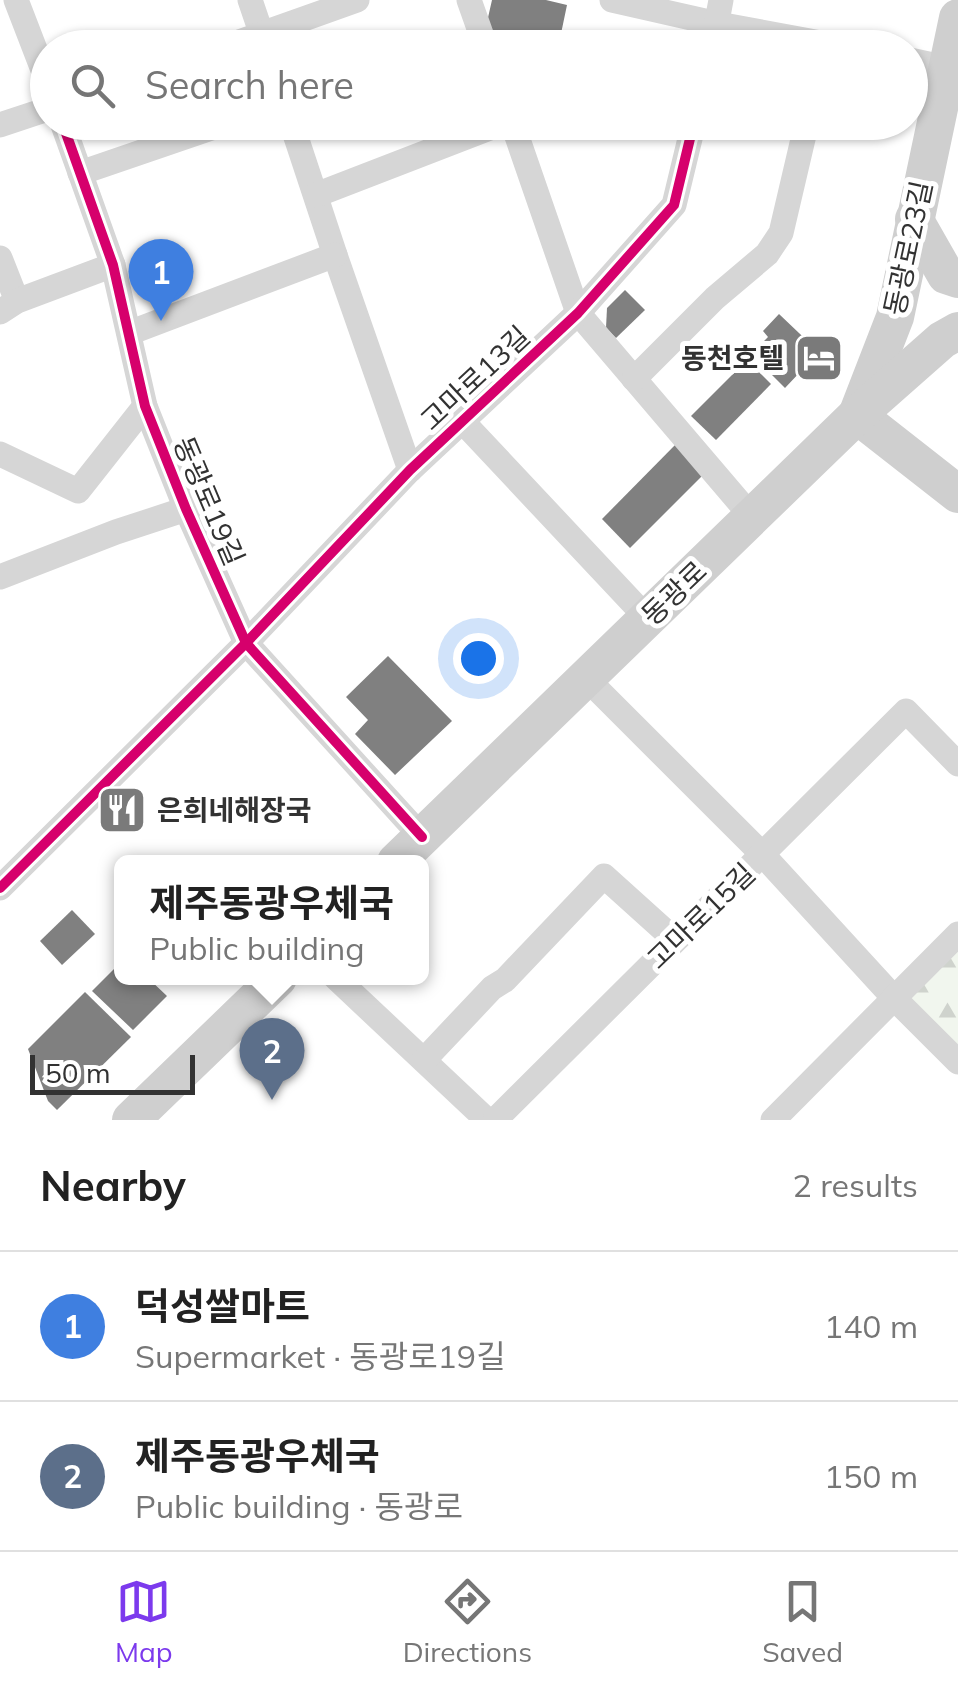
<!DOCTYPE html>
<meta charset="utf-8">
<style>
:root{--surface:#fff;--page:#f2f2f2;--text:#222;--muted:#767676;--line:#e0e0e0;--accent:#7c3aed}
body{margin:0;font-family:Mulish,"Noto Sans KR",sans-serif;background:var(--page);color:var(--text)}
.scale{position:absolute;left:30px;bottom:25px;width:165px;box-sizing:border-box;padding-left:10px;border:5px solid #323232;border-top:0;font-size:28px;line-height:35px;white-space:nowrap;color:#323232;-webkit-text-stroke:8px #fff;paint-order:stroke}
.you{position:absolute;left:478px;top:658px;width:35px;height:35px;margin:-25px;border:8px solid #fff;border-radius:50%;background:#1a73e8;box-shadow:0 0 0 15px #1a73e833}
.badge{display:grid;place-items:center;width:65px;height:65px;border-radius:50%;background:var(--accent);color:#fff;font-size:32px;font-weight:700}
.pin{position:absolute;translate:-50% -82px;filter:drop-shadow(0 2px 5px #0008)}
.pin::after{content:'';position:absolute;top:52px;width:35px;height:30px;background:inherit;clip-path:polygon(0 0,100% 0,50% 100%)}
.popup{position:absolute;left:114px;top:855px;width:315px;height:130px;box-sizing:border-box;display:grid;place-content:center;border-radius:15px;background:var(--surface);filter:drop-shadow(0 2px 8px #0005);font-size:32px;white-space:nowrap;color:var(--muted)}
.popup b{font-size:38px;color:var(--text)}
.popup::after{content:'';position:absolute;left:50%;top:100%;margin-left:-20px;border:20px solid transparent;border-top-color:var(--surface)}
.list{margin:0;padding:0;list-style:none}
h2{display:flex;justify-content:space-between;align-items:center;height:130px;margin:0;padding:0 40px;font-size:42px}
h2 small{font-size:32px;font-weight:400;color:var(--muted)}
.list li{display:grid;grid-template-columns:65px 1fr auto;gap:30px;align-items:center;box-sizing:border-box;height:150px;padding:0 40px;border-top:2px solid var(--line)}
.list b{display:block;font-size:38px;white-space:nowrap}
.list p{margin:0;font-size:32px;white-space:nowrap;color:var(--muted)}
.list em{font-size:32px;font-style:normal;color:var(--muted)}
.icon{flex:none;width:55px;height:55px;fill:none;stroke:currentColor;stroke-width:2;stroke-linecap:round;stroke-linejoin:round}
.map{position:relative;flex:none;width:958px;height:1120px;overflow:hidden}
.search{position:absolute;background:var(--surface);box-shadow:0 2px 8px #0004;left:30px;right:30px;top:30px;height:110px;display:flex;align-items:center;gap:25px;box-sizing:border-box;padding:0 35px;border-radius:55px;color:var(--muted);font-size:38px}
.sheet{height:430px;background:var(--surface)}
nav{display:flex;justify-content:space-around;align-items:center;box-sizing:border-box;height:140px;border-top:2px solid var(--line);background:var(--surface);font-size:28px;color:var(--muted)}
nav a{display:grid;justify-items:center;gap:5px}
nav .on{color:var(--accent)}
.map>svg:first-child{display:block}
</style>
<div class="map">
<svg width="958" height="1120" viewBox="0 0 958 1120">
<defs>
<pattern id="forest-firs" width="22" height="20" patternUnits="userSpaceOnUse" patternTransform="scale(2.5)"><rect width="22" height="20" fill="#f1f6ee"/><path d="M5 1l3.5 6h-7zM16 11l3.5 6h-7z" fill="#cfd3cd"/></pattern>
</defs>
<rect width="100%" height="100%" fill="#fff"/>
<polygon fill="url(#forest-firs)" points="958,943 958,1051 903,997"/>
<g fill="#808080">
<polygon points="492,0 546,0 567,5 558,48 508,48 509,38 494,35 487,22"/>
<polygon points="625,290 645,310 616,338 606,328 607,308"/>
<polygon points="779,314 819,352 785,388 751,354 768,337 763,331"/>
<polygon points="747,360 771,384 716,440 691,416"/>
<polygon points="678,442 707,471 630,548 602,519"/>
<polygon points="388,656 452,721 395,775 355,734 368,720 346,697"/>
<polygon points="72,910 95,934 62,965 40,941"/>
<polygon points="122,961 122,978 148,978 167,996 133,1030 92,991"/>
<polygon points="85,992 131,1037 57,1110 48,1101 28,1049"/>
</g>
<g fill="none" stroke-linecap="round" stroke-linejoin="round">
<g stroke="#d6d6d6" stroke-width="25">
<polyline points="16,0 48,83"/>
<polyline points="250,0 266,47"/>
<polyline points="469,0 486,48"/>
<polyline points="612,0 718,24 848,48"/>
<polyline points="222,48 357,0"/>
<polyline points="712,48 721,0"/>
<polyline points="910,60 947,68"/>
<polyline points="62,122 113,265 145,406 186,509 246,643 422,837"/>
<polyline points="291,122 335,255 410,470"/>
<polyline points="512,122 578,313 752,517"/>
<polyline points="0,125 48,109"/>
<polyline points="80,173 229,122"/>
<polyline points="316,195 505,122"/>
<polyline points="0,258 17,301"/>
<polyline points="0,312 17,301 113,265"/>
<polyline points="129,333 335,255"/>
<polyline points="634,379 715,298 767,254 781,233 807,122"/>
<polyline points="462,421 647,618"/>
<polyline points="0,454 78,491 145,406"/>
<polyline points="0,577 116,532 186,509"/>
<polyline points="586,678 763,855 894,998 958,1062"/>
<polyline points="0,888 246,643 410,470 578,313 674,205 694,122"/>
<polyline points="336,978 487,1120"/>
<polyline points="424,1060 492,988 505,980 604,876 675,940"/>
<polyline points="495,1120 906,711 958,764"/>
<polyline points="773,1120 958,934"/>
</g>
<g stroke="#cfcfcf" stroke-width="38">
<polyline points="958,18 895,317 857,415 958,494"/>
<polyline points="914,219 946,275 958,279"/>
<polyline points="396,862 857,415 942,340 958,331"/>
<polyline points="131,1120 278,978"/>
</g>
<g stroke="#fff" stroke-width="16">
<g id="cycleway">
<polyline points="62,122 113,265 145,406 186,509 246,643 422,837"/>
<polyline points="0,888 246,643 410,470 578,313 674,205 694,122"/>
</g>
</g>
<use href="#cycleway" stroke="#d6006c" stroke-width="10"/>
</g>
<defs>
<g id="hotel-square" transform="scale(2.5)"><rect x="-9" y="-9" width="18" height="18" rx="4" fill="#7a7a7a" stroke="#fff"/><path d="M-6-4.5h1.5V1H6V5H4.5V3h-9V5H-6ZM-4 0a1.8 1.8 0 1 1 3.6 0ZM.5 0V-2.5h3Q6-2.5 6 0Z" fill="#fff"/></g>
<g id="restaurant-square" transform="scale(2.5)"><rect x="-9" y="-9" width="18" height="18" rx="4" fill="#7a7a7a" stroke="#fff"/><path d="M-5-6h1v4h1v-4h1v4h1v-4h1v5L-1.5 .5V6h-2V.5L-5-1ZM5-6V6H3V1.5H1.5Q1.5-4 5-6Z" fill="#fff"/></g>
</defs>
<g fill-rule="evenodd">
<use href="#hotel-square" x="819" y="358"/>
<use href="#restaurant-square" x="122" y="810"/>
</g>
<g text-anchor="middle" stroke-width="10" stroke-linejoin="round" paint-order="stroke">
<g font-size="28" fill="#323232" stroke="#fff">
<text transform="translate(908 248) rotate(-78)" y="10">동광로23길</text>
<text transform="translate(475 378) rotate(-43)" y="10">고마로13길</text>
<text transform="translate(209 501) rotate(67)" y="10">동광로19길</text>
<text transform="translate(674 593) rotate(-44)" y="10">동광로</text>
<text transform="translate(701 916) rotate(-44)" y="10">고마로15길</text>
</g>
<g font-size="28" font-weight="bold" fill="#323232" stroke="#fff" text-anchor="end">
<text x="784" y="368">동천호텔</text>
<text x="157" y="820" text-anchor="start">은희네해장국</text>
</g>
</g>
</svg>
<div class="scale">50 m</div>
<div class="you"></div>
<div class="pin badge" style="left:161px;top:321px;background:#3f7fe0">1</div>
<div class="pin badge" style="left:272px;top:1100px;background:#5c6f8a">2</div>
<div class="popup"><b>제주동광우체국</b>Public building</div>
<div class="search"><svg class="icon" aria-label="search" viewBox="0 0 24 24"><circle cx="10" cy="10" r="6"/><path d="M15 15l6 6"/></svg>Search here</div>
</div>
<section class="sheet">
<h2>Nearby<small>2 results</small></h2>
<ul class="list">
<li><span class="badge" style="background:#3f7fe0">1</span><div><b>덕성쌀마트</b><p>Supermarket · 동광로19길</p></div><em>140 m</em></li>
<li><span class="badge" style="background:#5c6f8a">2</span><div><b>제주동광우체국</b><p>Public building · 동광로</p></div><em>150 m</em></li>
</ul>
</section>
<nav>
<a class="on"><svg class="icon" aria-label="map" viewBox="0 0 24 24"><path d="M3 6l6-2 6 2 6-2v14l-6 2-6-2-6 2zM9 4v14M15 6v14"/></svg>Map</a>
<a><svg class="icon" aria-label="directions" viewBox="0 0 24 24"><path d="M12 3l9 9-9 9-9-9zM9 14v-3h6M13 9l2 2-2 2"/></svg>Directions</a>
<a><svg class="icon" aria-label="saved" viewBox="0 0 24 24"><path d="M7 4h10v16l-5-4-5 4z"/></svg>Saved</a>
</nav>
